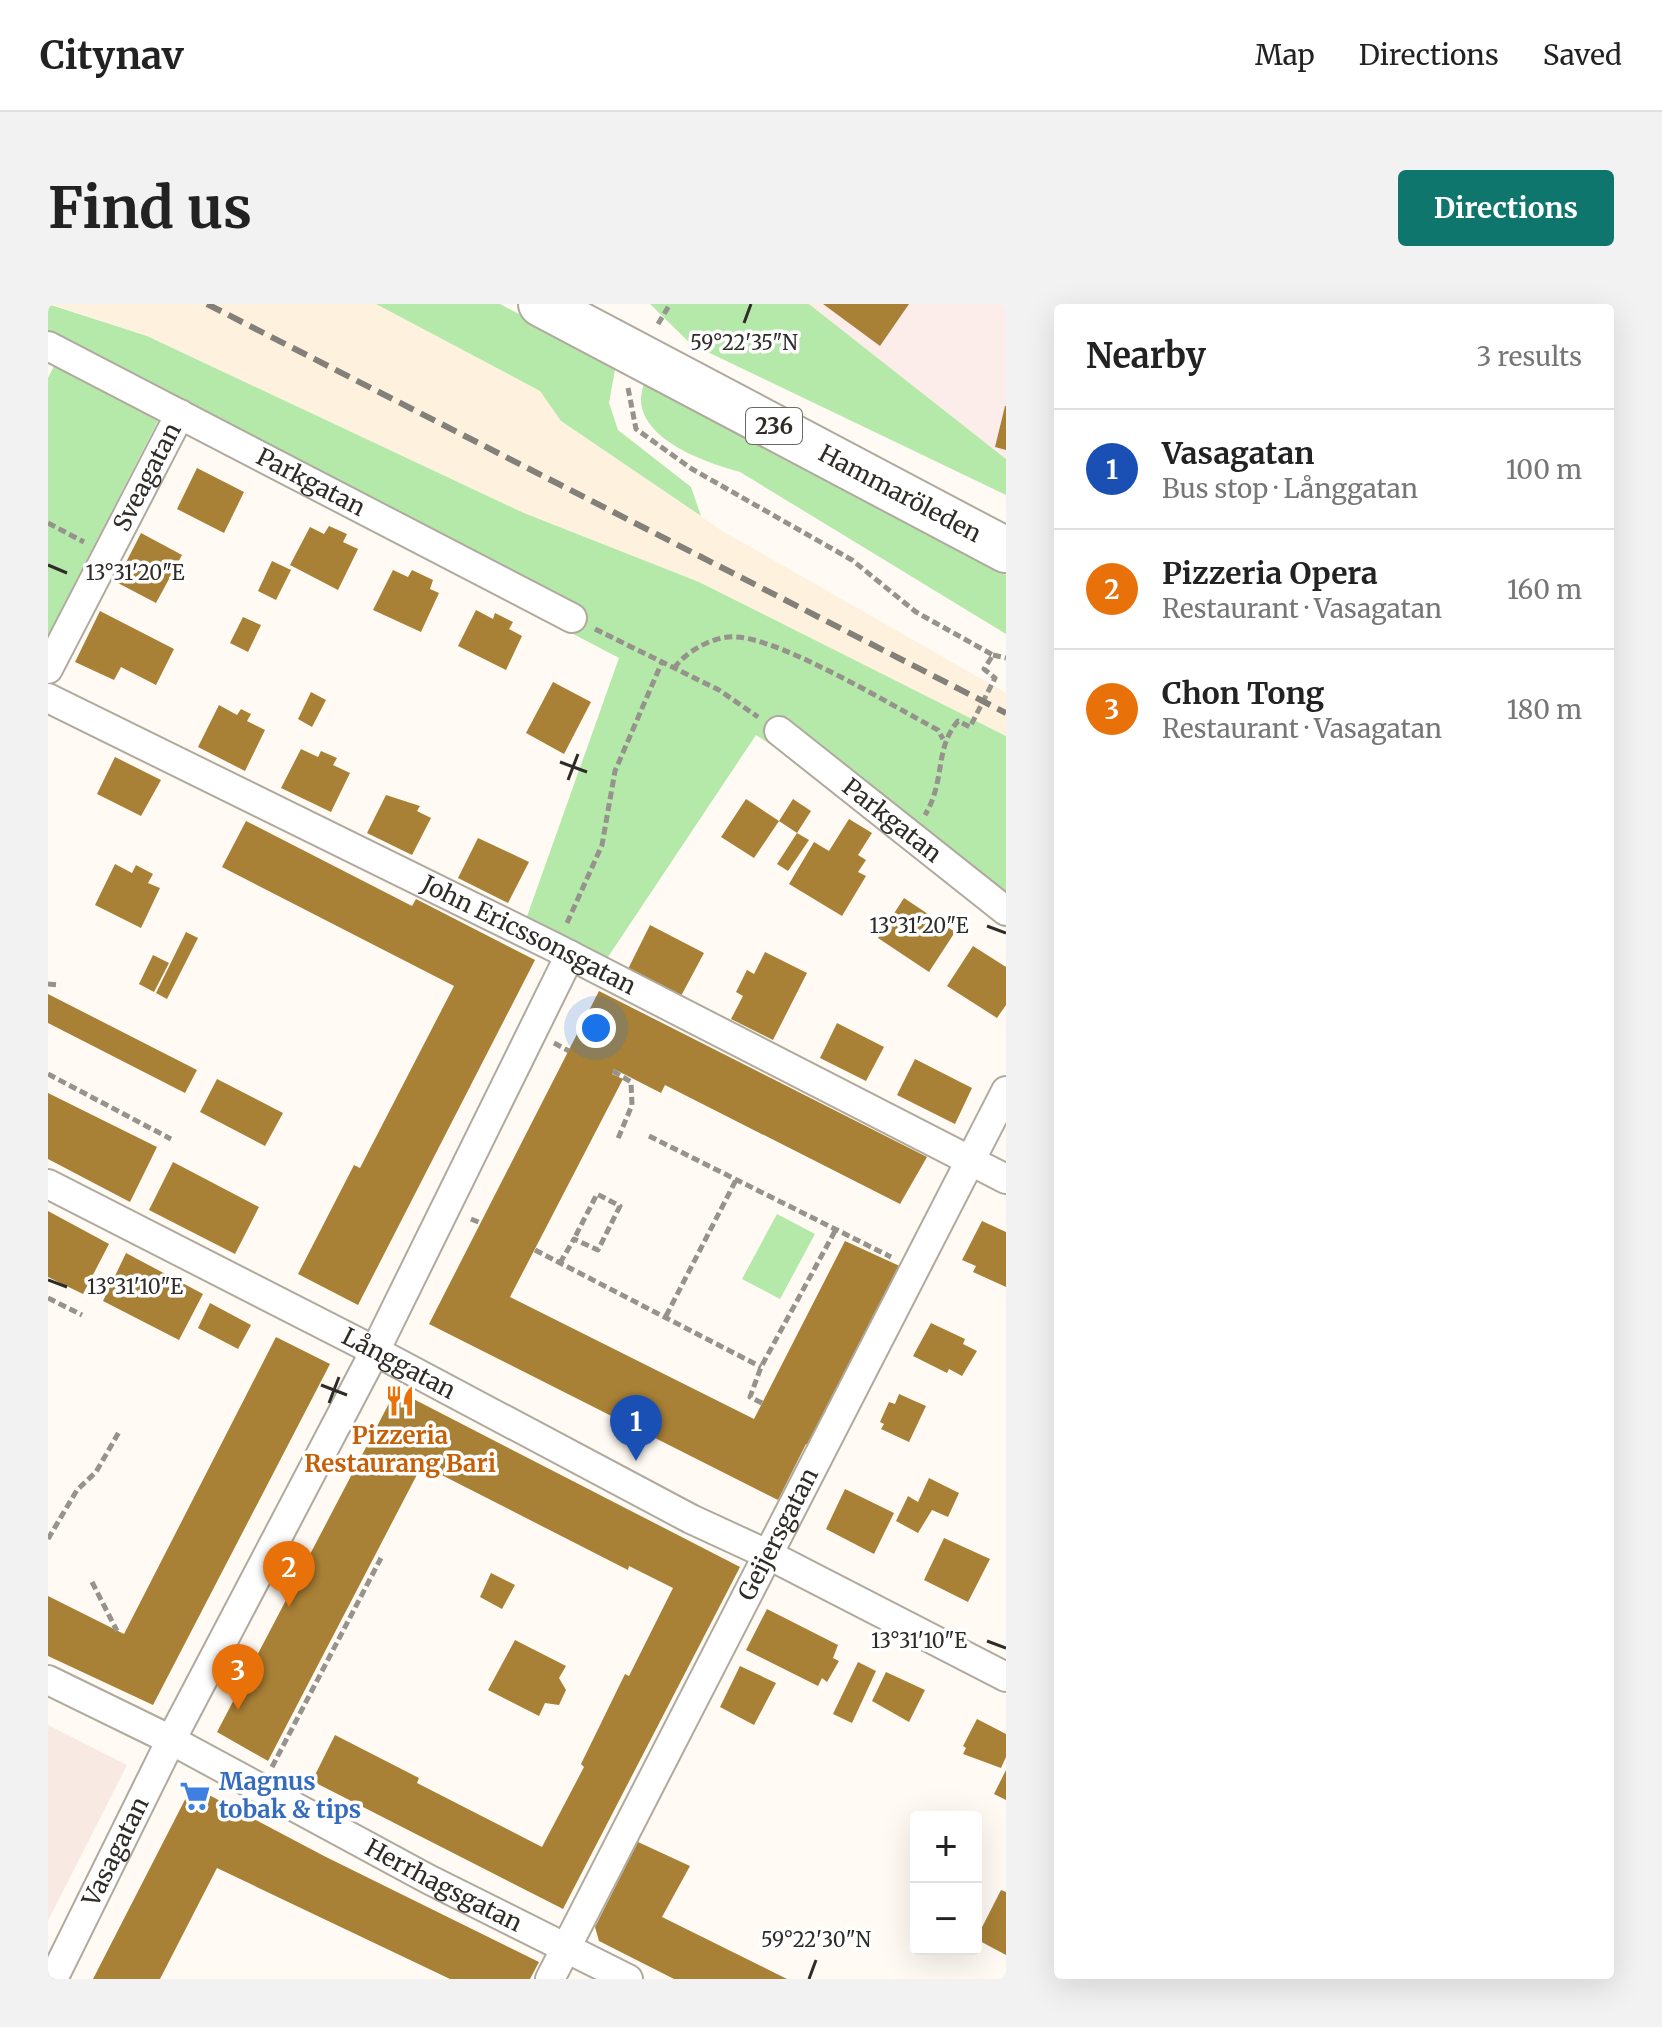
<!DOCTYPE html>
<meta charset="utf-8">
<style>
:root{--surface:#fff;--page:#f2f2f2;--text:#222;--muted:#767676;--line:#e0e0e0;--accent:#0f766e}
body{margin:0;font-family:Merriweather,serif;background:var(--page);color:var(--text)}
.controls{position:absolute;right:24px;bottom:24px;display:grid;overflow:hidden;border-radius:8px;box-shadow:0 8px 32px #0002}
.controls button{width:72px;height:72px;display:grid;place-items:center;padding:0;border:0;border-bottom:2px solid var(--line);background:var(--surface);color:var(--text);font:40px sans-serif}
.you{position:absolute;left:548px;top:724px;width:28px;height:28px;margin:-20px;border:6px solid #fff;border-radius:50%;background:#1a73e8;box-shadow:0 0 0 12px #1a73e833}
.badge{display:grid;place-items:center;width:52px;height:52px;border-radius:50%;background:var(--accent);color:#fff;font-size:26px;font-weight:700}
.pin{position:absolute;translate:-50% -66px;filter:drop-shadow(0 2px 4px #0008)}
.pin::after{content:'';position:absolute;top:42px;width:28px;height:24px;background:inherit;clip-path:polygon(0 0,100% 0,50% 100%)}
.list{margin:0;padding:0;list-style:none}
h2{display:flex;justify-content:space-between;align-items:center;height:104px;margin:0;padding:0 32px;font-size:34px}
h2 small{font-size:26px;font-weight:400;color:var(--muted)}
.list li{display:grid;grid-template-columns:52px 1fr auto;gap:24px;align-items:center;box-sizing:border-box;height:120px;padding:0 32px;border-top:2px solid var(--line)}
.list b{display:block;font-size:30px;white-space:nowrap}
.list p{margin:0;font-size:26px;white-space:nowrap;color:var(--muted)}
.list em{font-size:26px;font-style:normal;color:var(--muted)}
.map{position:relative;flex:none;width:958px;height:1675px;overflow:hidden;border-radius:8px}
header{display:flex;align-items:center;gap:48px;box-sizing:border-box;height:112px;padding:0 40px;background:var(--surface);border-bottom:2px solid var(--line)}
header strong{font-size:38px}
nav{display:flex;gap:44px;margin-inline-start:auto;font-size:28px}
.intro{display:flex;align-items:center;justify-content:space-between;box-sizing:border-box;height:192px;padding:0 48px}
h1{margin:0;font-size:56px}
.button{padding:20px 36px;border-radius:8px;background:var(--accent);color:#fff;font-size:28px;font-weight:700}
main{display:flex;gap:48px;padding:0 48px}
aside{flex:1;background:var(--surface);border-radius:8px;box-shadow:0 8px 32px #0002}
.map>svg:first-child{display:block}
</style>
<header>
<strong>Citynav</strong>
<nav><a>Map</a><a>Directions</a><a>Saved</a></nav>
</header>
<div class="intro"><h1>Find us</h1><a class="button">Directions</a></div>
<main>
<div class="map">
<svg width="958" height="1675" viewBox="0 0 958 1675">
<rect width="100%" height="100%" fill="#fffaf3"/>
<polygon fill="#fdedea" points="761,0 958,0 958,155"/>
<polygon fill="#fef2df" points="3,0 328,0 492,87 513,117 673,226 958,389 958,432 651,278 476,209 99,32"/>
<polygon fill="#f8eae3" points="0,1421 79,1461 0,1617"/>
<g fill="#b5e9aa">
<polygon points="0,0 99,32 476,209 651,278 958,432 958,595 708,431 560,653 477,618 571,354 112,113 0,331 0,74 7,60 0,55"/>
<polygon points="328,0 452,0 568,60 561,99 570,126 643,183 653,212 513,117 492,87"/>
<polygon points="602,0 761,0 958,155 958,191 643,40"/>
<path d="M598,71L958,271V330L692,168C660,159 593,137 593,95C593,87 597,78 598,71Z"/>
<polygon points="729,910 767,930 732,995 694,975"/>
</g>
<g fill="#a98136">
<polygon points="775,0 861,0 832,42"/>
<polygon points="957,102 958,102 958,146 947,143"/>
<polygon points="149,164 196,188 176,229 129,205"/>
<polygon points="281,222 299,230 295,238 310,245 290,286 242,261 262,223 276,230"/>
<polygon points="93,229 134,251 108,299 68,278"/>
<polygon points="224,257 243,266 228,296 210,287"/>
<polygon points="345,266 360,273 364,266 385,276 382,285 391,289 373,328 325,306"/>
<polygon points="428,306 445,315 447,309 465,318 461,325 474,332 458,366 410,342"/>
<polygon points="52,307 126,345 108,381 73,363 66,376 27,358"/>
<polygon points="195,313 213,321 200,348 182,339"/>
<polygon points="505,378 543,398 516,450 478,429"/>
<polygon points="263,388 278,396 264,423 250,415"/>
<polygon points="171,401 189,411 193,405 203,410 199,417 217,426 197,467 150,443"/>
<polygon points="253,445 270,453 273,447 289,454 285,461 302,469 283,508 233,484"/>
<polygon points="67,453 113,476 93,512 49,490"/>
<polygon points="338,491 372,502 369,507 383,514 364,551 319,529"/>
<polygon points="698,495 731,517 745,495 763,507 749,529 731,517 706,554 673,533"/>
<polygon points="801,515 824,529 810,551 818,556 810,568 818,572 794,612 741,580 766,538 781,547"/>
<polygon points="198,517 364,602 368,595 487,656 310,1001 250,970 306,861 312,864 406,682 174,563"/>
<polygon points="749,529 761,536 740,567 729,560"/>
<polygon points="430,534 481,558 460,599 410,574"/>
<polygon points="67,560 84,569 88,561 105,570 100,579 112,584 93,624 47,601"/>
<polygon points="856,594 907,628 881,668 830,634"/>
<polygon points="602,621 656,649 633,692 580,665"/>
<polygon points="138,628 150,634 119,695 108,689"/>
<polygon points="925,642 958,663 958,701 949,714 899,682"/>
<polygon points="717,648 759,669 725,736 683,715 695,692 688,688 699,666 706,670"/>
<polygon points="105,651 121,659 106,688 91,680"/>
<polygon points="551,687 879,853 852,900 617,781 613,789 566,765 564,770 575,775 462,993 706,1115 797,937 856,964 764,1144 758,1140 730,1196 381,1020"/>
<polygon points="0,690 149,766 137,789 0,719"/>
<polygon points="789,719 836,743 818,777 772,754"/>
<polygon points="867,755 924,784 907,820 849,791"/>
<polygon points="169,775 235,809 217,842 152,808"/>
<polygon points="0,789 109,843 82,898 0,855"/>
<polygon points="125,858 211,903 187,950 101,906"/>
<polygon points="0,907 61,940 35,990 0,973"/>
<polygon points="934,917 958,928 958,983 925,968 928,962 914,956"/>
<polygon points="78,949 155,990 131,1036 55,997"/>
<polygon points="162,999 203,1021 190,1045 150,1024"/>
<polygon points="883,1019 917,1035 915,1040 929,1047 914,1072 901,1065 899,1069 865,1052"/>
<polygon points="228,1033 282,1060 105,1401 0,1352 0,1292 76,1330"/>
<polygon points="348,1086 692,1263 515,1605 264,1477 287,1431 371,1474 369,1479 494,1543 536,1463 533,1460 577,1370 581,1372 625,1284 581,1262 580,1266 374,1161 220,1457 169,1428"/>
<polygon points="851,1090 878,1102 861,1138 833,1125 836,1120 832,1118 841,1098 847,1100"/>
<polygon points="881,1174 911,1189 900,1213 884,1206 870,1229 848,1217 860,1192 870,1198"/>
<polygon points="797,1185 846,1209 826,1250 778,1225"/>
<polygon points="896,1234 942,1255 920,1298 876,1276"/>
<polygon points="443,1269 467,1281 454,1305 432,1293"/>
<polygon points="719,1305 790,1341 785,1354 791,1357 779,1378 774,1374 770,1382 698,1346"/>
<polygon points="467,1336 518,1362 511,1374 518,1386 511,1401 497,1399 491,1412 440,1386"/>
<polygon points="810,1358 828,1367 804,1419 785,1410"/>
<polygon points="692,1362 728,1379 706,1421 672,1403"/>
<polygon points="838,1368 877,1386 861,1418 824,1397"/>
<polygon points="929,1415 958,1430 958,1453 953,1464 915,1450 918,1444 915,1442"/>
<polygon points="958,1466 958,1496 946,1490"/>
<polygon points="144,1482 276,1552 491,1658 482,1675 402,1675 169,1564 112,1675 45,1675"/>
<polygon points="590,1538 642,1562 614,1613 739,1675 626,1675 551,1637 547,1623"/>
<polygon points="953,1586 958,1588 958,1651 928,1635"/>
</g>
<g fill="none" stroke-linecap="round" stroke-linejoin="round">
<g stroke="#b0a99e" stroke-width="32">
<g id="minor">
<path id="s1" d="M0,42L524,314"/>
<path id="s2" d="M0,365L132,110"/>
<path id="s3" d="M0,394L506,643L958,875"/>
<path id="s4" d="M731,427L958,607"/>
<path id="s5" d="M0,880L327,1047L643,1215L721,1251L958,1373"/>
<path id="s6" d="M0,1376L123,1436L380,1575L580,1675"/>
<path id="s7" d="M5,1675L123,1436L327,1047L522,651"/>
<path id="s8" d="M502,1675L958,787"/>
</g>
</g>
<g stroke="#b0a99e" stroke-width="48">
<g id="primary">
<path id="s9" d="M493,0L958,246"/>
</g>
</g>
<g stroke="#96928c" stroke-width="5" stroke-dasharray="8 4" stroke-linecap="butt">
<polyline points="610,20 622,0"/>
<path d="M580,84L588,125L644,165L804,256L868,308L945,351L936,365L947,374L922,423L910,417C886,445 898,476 877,511"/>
<polyline points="0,219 36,238"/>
<polyline points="547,325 671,386 710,413"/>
<polyline points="945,351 958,354"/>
<path d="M626,364C639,347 666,331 689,333C736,336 845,402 890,426L895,435"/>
<polyline points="519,619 554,541 567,467 614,358"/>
<polyline points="0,680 12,681"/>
<polyline points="506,739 521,747"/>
<polyline points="565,767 583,778 584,801 569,837"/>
<polyline points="0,770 123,835"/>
<polyline points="601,832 843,953"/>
<polyline points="423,915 433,919"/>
<polyline points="487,946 713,1063"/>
<polyline points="512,959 526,935 550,946 572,902 549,890 526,935"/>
<polyline points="0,994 34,1011"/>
<polyline points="618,1012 688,876"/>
<polyline points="714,1099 702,1093 713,1063 787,927"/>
<polyline points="0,1235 29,1186 48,1168 71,1128"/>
<polyline points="44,1278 69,1327"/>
<polyline points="224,1463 333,1254"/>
</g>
<use href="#minor" stroke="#fff" stroke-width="28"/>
<use href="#primary" stroke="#fff" stroke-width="44"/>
<polyline stroke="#837f79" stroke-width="6" stroke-dasharray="16 8" stroke-linecap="butt" points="159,0 958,409"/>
</g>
<path fill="none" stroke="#2f2c27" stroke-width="3" d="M696,19L703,0M0,261L19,269M512,458L539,468M520,476L530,450M939,622L958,629M0,976L19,983M273,1081L299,1091M281,1099L291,1073M939,1337L958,1344M761,1675L768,1656"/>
<defs>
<g id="restaurant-bare" transform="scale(2.4)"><path d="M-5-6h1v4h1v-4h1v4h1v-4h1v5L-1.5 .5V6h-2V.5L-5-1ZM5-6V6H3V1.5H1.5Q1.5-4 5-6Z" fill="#e8710a" stroke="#fff" stroke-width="2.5" paint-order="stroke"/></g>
<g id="supermarket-bare" transform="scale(2.4)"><path d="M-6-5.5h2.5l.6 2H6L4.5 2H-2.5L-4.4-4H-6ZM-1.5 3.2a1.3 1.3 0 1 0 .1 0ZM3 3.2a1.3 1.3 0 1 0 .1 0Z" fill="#3f7fe0" stroke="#fff" stroke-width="2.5" paint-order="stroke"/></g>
</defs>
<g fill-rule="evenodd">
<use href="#restaurant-bare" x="352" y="1097"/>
<use href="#supermarket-bare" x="147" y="1492"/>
</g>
<g text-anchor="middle" stroke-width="7" stroke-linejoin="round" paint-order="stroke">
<rect fill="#fff" stroke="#6d6b68" stroke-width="2" x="698" y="104" width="56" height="36" rx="6"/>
<g font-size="22" font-weight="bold" fill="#2f2c27">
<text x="726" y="130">236</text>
</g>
<g font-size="24" fill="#2f2c27" stroke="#fff">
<text dy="8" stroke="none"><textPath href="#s2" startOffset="216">Sveagatan</textPath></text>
<text dy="8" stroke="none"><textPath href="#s1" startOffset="296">Parkgatan</textPath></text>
<text dy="8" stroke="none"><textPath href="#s9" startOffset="406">Hammaröleden</textPath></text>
<text dy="8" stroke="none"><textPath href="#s4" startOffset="144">Parkgatan</textPath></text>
<text dy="8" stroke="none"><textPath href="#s3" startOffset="536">John Ericssonsgatan</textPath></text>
<text dy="8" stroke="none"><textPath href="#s5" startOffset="394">Långgatan</textPath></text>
<text dy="8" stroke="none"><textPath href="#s8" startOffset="500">Geijersgatan</textPath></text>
<text dy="8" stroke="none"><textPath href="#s7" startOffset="142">Vasagatan</textPath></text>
<text dy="8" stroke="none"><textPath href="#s6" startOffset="446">Herrhagsgatan</textPath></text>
</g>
<g font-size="24" font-weight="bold" fill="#c56008" stroke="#fff">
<text x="352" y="1140">Pizzeria<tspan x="352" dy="28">Restaurang Bari</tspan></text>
</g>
<g font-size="24" font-weight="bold" fill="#366cbe" stroke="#fff" text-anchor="start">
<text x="171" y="1486">Magnus<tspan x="171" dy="28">tobak &amp; tips</tspan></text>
</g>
</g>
<g font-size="20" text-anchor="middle" fill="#2f2c27" stroke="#fff" stroke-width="7" stroke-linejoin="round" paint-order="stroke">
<text x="696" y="46">59°22'35"N</text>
<text x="87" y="276">13°31'20"E</text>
<text x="871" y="629">13°31'20"E</text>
<text x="87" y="990">13°31'10"E</text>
<text x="871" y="1344">13°31'10"E</text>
<text x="768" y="1643">59°22'30"N</text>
</g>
</svg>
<div class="controls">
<button>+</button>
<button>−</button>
</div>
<div class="you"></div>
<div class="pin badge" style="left:588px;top:1157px;background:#1a4fb4">1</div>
<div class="pin badge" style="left:241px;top:1303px;background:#e8710a">2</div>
<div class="pin badge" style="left:190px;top:1406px;background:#e8710a">3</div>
</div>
<aside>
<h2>Nearby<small>3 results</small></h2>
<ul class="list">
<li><span class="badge" style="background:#1a4fb4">1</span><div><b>Vasagatan</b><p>Bus stop · Långgatan</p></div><em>100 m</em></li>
<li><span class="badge" style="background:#e8710a">2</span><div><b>Pizzeria Opera</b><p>Restaurant · Vasagatan</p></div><em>160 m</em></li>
<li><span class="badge" style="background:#e8710a">3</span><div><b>Chon Tong</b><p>Restaurant · Vasagatan</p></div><em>180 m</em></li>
</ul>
</aside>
</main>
